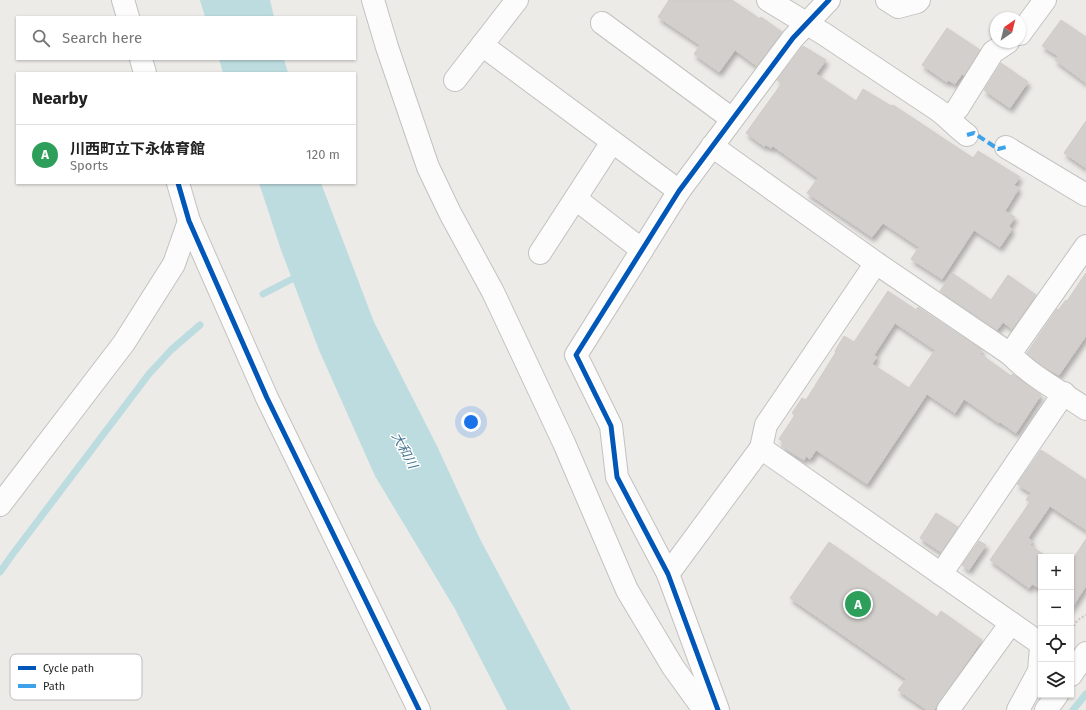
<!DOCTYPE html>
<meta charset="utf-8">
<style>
:root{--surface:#fff;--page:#f6f6f6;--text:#222;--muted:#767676;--line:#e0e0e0;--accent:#7c3aed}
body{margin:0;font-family:"Fira Sans","Noto Sans JP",sans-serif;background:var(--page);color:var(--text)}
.controls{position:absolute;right:12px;bottom:12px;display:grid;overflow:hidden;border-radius:0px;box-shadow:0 1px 3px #0004}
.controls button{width:36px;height:36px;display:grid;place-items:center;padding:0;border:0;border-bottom:1px solid var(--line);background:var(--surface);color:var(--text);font:20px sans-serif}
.compass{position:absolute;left:990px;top:12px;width:36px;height:36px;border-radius:50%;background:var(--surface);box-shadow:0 1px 3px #0004;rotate:35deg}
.you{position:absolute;left:471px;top:422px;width:14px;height:14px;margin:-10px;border:3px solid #fff;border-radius:50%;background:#1a73e8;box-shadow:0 0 0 6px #1a73e833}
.badge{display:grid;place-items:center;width:26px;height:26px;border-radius:50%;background:var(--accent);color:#fff;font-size:13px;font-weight:700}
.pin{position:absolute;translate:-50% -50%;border:2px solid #fff;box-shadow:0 1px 4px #0006}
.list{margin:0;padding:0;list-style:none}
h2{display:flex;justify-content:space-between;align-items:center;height:52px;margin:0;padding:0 16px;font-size:17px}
h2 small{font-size:13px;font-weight:400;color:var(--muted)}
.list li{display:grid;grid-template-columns:26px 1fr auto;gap:12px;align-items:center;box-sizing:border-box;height:60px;padding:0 16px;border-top:1px solid var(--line)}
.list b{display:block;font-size:15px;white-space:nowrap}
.list p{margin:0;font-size:13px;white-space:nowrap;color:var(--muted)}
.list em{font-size:13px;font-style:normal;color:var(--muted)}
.icon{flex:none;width:22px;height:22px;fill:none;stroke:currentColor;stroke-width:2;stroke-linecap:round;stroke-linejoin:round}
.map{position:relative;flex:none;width:1086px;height:710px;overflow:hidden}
.search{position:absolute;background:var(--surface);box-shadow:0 1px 3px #0004;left:16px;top:16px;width:340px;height:44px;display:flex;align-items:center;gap:10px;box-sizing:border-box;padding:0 14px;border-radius:0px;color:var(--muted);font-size:15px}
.panel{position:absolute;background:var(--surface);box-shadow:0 1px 3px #0004;left:16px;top:72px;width:340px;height:112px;border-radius:0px}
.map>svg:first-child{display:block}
</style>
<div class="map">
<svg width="1086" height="710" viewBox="0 0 1086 710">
<defs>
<filter id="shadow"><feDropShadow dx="2.5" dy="4.5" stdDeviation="2" flood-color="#0004"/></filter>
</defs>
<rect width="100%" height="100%" fill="#edebe8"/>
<g fill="#bddcdf">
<polygon points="200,0 270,0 274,17 205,17"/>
<polygon points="219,59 284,59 288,73 223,73"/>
<polygon points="259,183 321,183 374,322 437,446 480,539 571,710 507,710 455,609 375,476 319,350 281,250"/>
</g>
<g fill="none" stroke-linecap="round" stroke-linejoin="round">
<g stroke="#bddcdf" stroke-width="7">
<polyline points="263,294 300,275"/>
<polyline points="0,572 12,555 149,374 171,350 200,325"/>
<polyline points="1073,710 1086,694"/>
</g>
</g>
<g fill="#d2cfcd" stroke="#d0ccc9" fill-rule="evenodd" filter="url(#shadow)">
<polygon points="669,0 732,0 760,19 761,17 782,32 757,66 735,50 719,72 694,54 700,45 658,17"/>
<polygon points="1061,20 1086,37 1086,83 1055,60 1058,56 1042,46"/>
<polygon points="947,28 980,50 964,75 962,74 955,84 948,80 947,82 922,65"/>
<polygon points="803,46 826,60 816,74 856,101 863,89 891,106 893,105 973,158 978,151 1020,177 1014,185 1019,188 1005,211 1015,217 1009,226 1012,229 1000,247 974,230 942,279 911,259 919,247 883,223 872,237 807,193 818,178 773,146 771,148 766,145 764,146 746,133 782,83 777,80"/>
<polygon points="1001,63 1028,82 1010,108 984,90"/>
<polygon points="1086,121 1086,168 1064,153"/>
<polygon points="952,273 991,300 1008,275 1036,295 1012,329 1003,322 997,330 940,291"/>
<polygon points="1086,273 1086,336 1059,375 1044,367 1027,353 1057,309 1058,310 1066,300 1067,301"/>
<path d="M888,291L916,310L918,307L925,312L982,350L980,354L1011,376L1013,374L1041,395L1016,433L1000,422L999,423L964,399L955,413L927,394L867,484L816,450L810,459L806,456L804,460L781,446L784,442L779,439L795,415L792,413L802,398L806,400L836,352L835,351L844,336L854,342ZM895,323L935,350L909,388L872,364L877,357L874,355Z"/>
<polygon points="1041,450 1086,480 1086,530 1050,506 1028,538 1032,541 1030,545 1047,557 1041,557 1041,589 1032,584 1029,588 990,560 1030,502 1026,500 1031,493 1017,484"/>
<polygon points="936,513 958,527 941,552 920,538"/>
<polygon points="1086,539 1086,586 1071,609 1071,562"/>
<polygon points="979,541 986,545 969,570 962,565"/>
<polygon points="829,542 937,617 941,611 982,640 934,710 927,710 898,690 906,679 790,598"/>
</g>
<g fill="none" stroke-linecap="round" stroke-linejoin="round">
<g stroke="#c3c2c0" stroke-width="24">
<g id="minor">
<polyline points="123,0 128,17"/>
<polyline points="373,0 387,47 428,167 450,213 493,292 564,443 627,590 673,667 704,710"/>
<path d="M768,0L824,34L938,110C949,118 956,127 967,135"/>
<polyline points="887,0 898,7 917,2 919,0"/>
<polyline points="602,23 732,119"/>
<polyline points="1020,34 1045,0"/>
<polyline points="482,45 679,191"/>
<polyline points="141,59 145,73"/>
<polyline points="455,80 517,0"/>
<polyline points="949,118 958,108 993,52 1008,42"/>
<path d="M712,146L876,263L1010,354C1032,377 1060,391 1086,409"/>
<polyline points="1006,147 1086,195"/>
<polyline points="178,183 189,221 267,398 419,710"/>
<polyline points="576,199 642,250"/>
<polyline points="540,253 612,142"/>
<polyline points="1010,354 1086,246"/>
<polyline points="761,448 1041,644"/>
<polyline points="0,505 124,343 174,264 189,221"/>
<polyline points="668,574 761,448 766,425 876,263"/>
<polyline points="941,574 1064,393"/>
<polyline points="1071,675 1086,653"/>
<polyline points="718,710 668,574 617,477 611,426 576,355 679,191 793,38 829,0"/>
<polyline points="948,710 1011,623"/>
<polyline points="1018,710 1039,671 1041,647"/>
<polyline points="1046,710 1057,695"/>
</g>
</g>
<polyline stroke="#d6c8c7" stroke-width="2.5" stroke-dasharray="2 2" stroke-linecap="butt" points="1071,629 1078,620 1086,615"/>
<use href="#minor" stroke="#fcfcfc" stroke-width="22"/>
<polyline stroke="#3da2ea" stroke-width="4" stroke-dasharray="8 4" stroke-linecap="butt" points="967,135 974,133 998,149 1006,147"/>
<g stroke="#fff" stroke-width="8">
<g id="cycleway">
<polyline points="178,183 189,221 267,398 419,710"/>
<polyline points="718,710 668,574 617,477 611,426 576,355 679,191 793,38 829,0"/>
</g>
</g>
<use href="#cycleway" stroke="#0057b8" stroke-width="5"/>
</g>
<g text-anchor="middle" stroke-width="3" stroke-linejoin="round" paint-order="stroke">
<g font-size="13" font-style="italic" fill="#467794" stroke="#fff">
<text transform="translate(405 450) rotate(62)" y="5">大和川</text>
</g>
</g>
<rect x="10" y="654" width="132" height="46" rx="6" fill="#fff" stroke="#bcbcbc" stroke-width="1"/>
<rect x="18" y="666" width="18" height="4" fill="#0057b8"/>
<rect x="18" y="684" width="18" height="4" fill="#3da2ea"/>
<g font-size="11" fill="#1f1f1f">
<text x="43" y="672">Cycle path</text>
<text x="43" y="690">Path</text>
</g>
</svg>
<div class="controls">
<button>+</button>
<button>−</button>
<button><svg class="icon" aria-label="locate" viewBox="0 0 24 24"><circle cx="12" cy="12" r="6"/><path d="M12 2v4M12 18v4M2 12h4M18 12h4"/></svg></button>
<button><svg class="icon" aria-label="layers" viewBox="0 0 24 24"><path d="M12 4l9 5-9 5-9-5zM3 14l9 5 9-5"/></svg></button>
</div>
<svg class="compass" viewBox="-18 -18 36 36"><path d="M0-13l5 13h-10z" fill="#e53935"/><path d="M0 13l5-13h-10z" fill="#767676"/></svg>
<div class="you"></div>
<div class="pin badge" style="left:858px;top:604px;background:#2e9e5b">A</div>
<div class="search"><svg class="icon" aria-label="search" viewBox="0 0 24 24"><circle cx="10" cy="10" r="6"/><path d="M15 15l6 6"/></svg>Search here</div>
<section class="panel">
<h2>Nearby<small></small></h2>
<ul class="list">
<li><span class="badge" style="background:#2e9e5b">A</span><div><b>川西町立下永体育館</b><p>Sports</p></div><em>120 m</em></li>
</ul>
</section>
</div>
